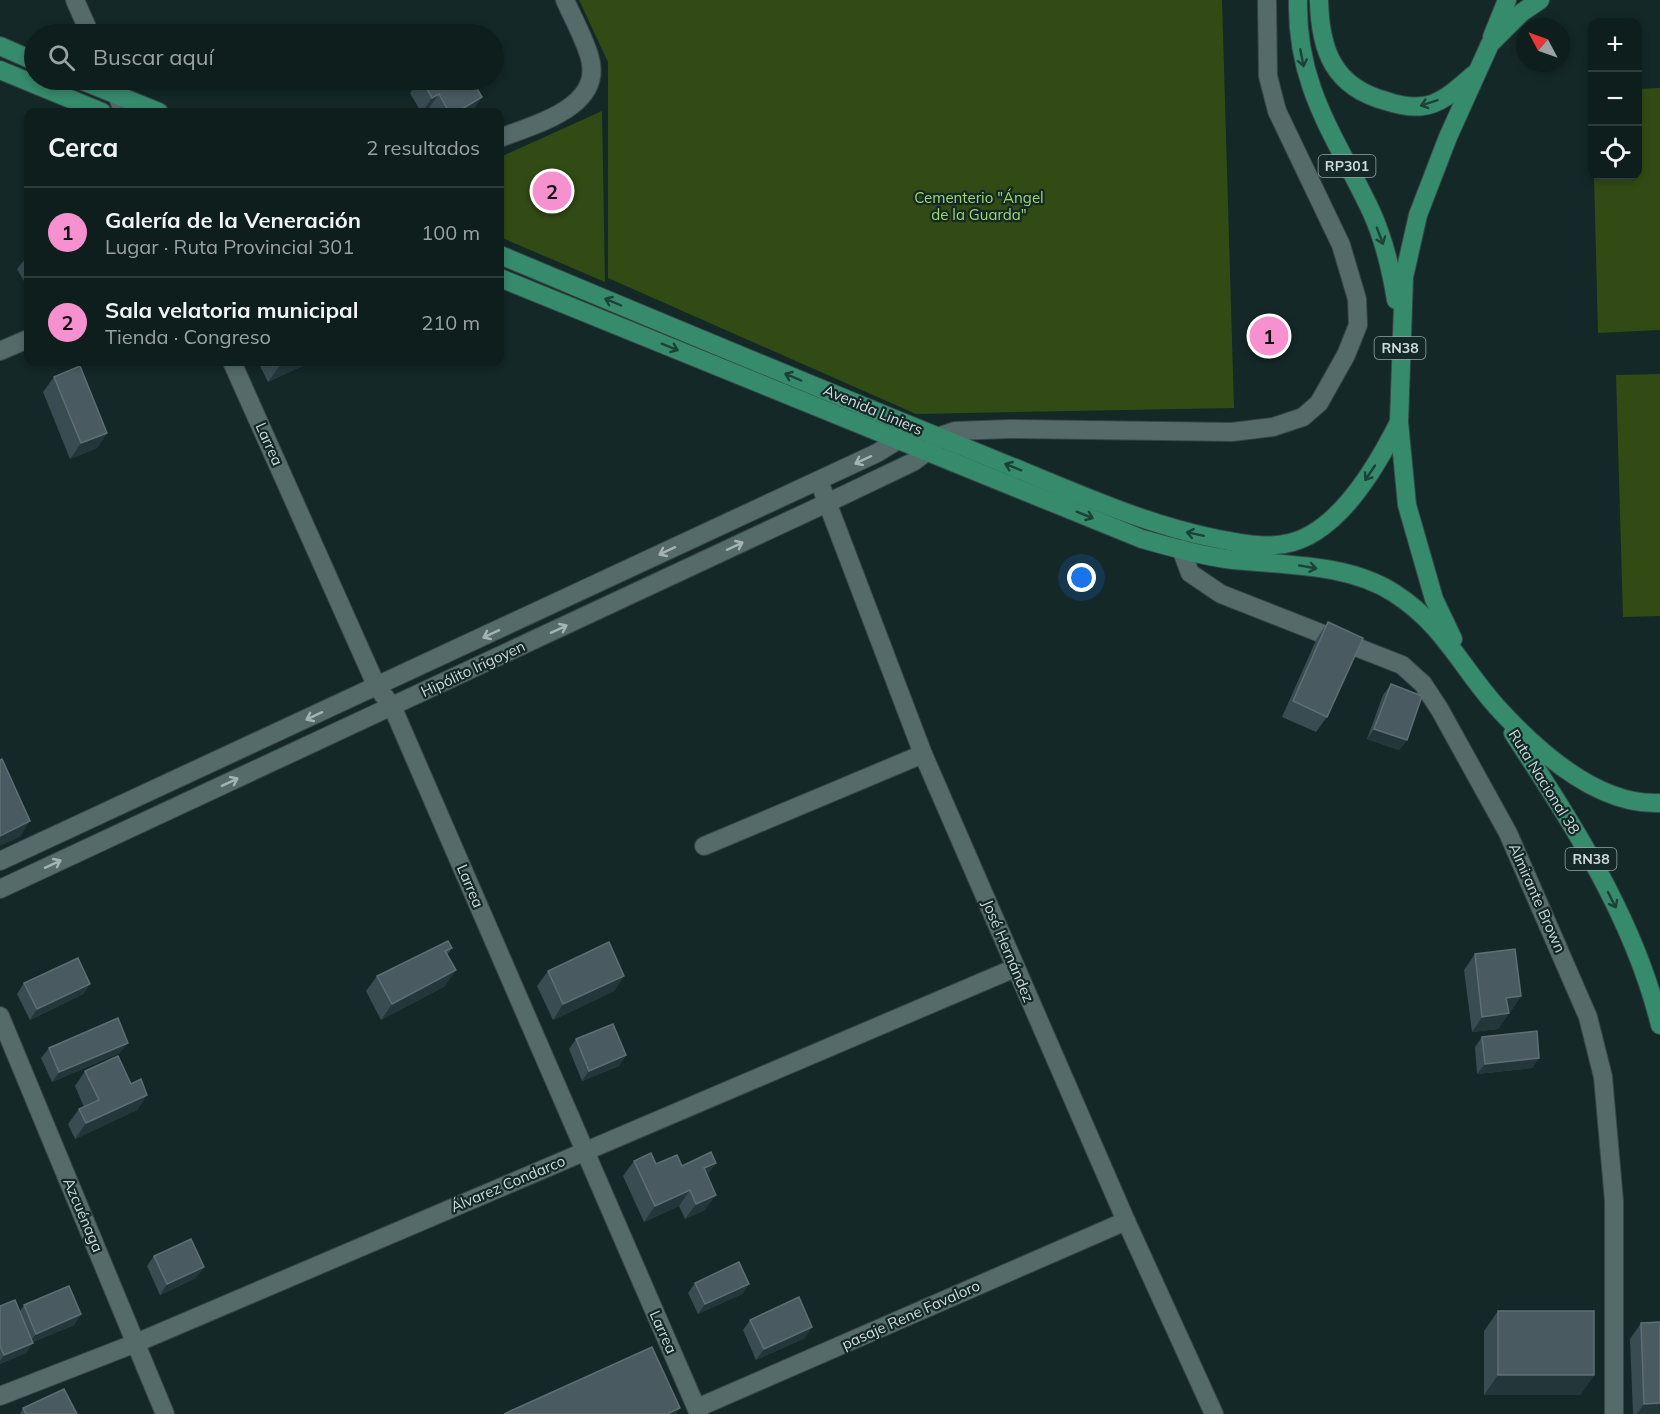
<!DOCTYPE html>
<html lang="es">
<meta charset="utf-8">
<style>
:root{--surface:#0e1e1d;--page:#172726;--text:#f1f3f6;--muted:#9ba2a4;--line:#2e3c3b;--accent:#f690cf}
body{margin:0;font-family:Mulish,sans-serif;background:var(--page);color:var(--text)}
.controls{position:absolute;right:18px;top:18px;display:grid;overflow:hidden;border-radius:12px;box-shadow:0 3px 9px #0003}
.controls button{width:54px;height:54px;display:grid;place-items:center;padding:0;border:0;border-bottom:2px solid var(--line);background:var(--surface);color:var(--text);font:30px sans-serif}
.compass{position:absolute;left:1516px;top:18px;width:54px;height:54px;border-radius:50%;background:var(--surface);box-shadow:0 3px 9px #0003;rotate:311deg}
.you{position:absolute;left:1082px;top:578px;width:21px;height:21px;margin:-15px;border:4px solid #fff;border-radius:50%;background:#1a73e8;box-shadow:0 0 0 9px #1a73e833}
.badge{display:grid;place-items:center;width:39px;height:39px;border-radius:50%;background:var(--accent);color:#111;font-size:20px;font-weight:700}
.pin{position:absolute;translate:-50% -50%;border:3px solid #fff;box-shadow:0 2px 6px #0006}
.list{margin:0;padding:0;list-style:none}
h2{display:flex;justify-content:space-between;align-items:center;height:78px;margin:0;padding:0 24px;font-size:26px}
h2 small{font-size:20px;font-weight:400;color:var(--muted)}
.list li{display:grid;grid-template-columns:39px 1fr auto;gap:18px;align-items:center;box-sizing:border-box;height:90px;padding:0 24px;border-top:2px solid var(--line)}
.list b{display:block;font-size:22px;white-space:nowrap}
.list p{margin:0;font-size:20px;white-space:nowrap;color:var(--muted)}
.list em{font-size:20px;font-style:normal;color:var(--muted)}
.icon{flex:none;width:33px;height:33px;fill:none;stroke:currentColor;stroke-width:2;stroke-linecap:round;stroke-linejoin:round}
.map{position:relative;flex:none;width:1660px;height:1414px;overflow:hidden}
.search{position:absolute;background:var(--surface);box-shadow:0 3px 9px #0003;left:24px;top:24px;width:480px;height:66px;display:flex;align-items:center;gap:15px;box-sizing:border-box;padding:0 21px;border-radius:33px;color:var(--muted);font-size:22px}
.panel{position:absolute;background:var(--surface);box-shadow:0 3px 9px #0003;left:24px;top:108px;width:480px;height:258px;border-radius:12px}
.map>svg:first-child{display:block}
</style>
<div class="map">
<svg width="1660" height="1414" viewBox="0 0 1660 1414">
<rect width="100%" height="100%" fill="#132827"/>
<g fill="#324b14">
<polygon points="579,0 1222,0 1234,408 916,414 608,278 608,62"/>
<polygon points="1660,88 1660,330 1598,333 1594,176 1638,176 1638,89"/>
<polygon points="602,111 605,282 500,237 500,157"/>
<polygon points="1660,374 1660,616 1623,617 1616,375"/>
</g>
<g fill="none" stroke-linecap="round" stroke-linejoin="round">
<g stroke="#364645" stroke-width="20">
<g id="minor">
<polyline points="75,0 90,34"/>
<polyline points="110,80 124,112"/>
<path d="M500,138C535,124 606,107 589,55C583,36 573,18 565,0"/>
<polyline points="0,351 28,339"/>
<polyline points="232,362 377,687 392,706 699,1414"/>
<polyline points="819,481 923,754 1126,1221 1214,1414"/>
<polyline points="1181,549 1190,573 1221,594 1402,665 1423,684 1440,710 1508,833 1588,1017 1603,1077 1614,1201 1614,1414"/>
<polyline points="704,846 923,754"/>
<polyline points="0,861 877,453 898,440 906,429"/>
<polyline points="0,889 844,495 913,462 928,451 937,437 955,431 1009,429 1232,432 1273,427 1303,417 1319,403 1346,355 1358,325 1357,299 1341,245 1277,111 1268,76 1267,0"/>
<polyline points="0,1016 165,1414"/>
<polyline points="0,1396 136,1343 1015,968"/>
<polyline points="697,1408 1126,1221"/>
</g>
</g>
<g stroke="#364645" stroke-width="20">
<g id="major">
<path d="M1298,0C1296,87 1336,137 1371,211C1384,239 1391,269 1396,300"/>
<path d="M1319,0C1320,51 1334,87 1386,101C1398,105 1410,108 1423,106C1442,104 1459,87 1473,75"/>
<polyline points="1492,37 1507,0"/>
<polyline points="0,46 34,61"/>
<polyline points="0,70 102,112"/>
<polyline points="80,80 159,112"/>
<path d="M500,255C665,324 831,394 998,461C1070,490 1142,524 1218,539C1239,543 1263,548 1284,544C1337,536 1377,466 1399,422"/>
<path d="M500,278L1142,539C1170,547 1198,555 1226,559C1281,566 1346,562 1394,593C1443,624 1461,667 1497,707C1537,751 1597,806 1660,803"/>
<polyline points="1453,639 1434,599 1407,505 1399,422 1404,277 1418,215 1448,137 1490,44 1521,13 1540,0"/>
<path d="M1513,733C1572,823 1634,918 1660,1025"/>
</g>
</g>
<use href="#minor" stroke="#546b6a" stroke-width="18"/>
<use href="#major" stroke="#378b6d" stroke-width="18"/>
</g>
<g fill="#394c52">
<polygon points="419,80 472,80 472,112 430,112 428,109 421,112 410,93"/>
<polygon points="28,256 28,288 17,269 25,259"/>
<polygon points="258,362 311,362 268,382"/>
<polygon points="54,377 107,433 97,448 70,459 43,392"/>
<polygon points="1328,622 1327,717 1316,732 1282,717 1317,638"/>
<polygon points="1391,684 1407,740 1399,750 1367,739 1383,695"/>
<polygon points="452,948 447,955 445,986 381,1020 366,991 377,976"/>
<polygon points="1475,954 1521,996 1510,1012 1508,1012 1509,1013 1498,1029 1472,1032 1464,970"/>
<polygon points="548,971 624,976 614,991 553,1020 537,986"/>
<polygon points="24,983 90,984 83,994 30,1020 17,994"/>
<polygon points="1482,1037 1539,1058 1532,1068 1477,1074 1475,1047"/>
<polygon points="576,1039 626,1055 619,1066 582,1081 569,1049"/>
<polygon points="49,1048 120,1053 52,1082 41,1058"/>
<polygon points="85,1071 131,1084 147,1095 137,1110 75,1139 68,1124 79,1109 84,1107 75,1086"/>
<polygon points="634,1161 656,1164 682,1166 716,1163 707,1175 705,1210 685,1219 679,1206 644,1222 623,1176"/>
<polygon points="154,1256 204,1267 196,1278 160,1295 147,1266"/>
<polygon points="695,1283 749,1284 742,1294 698,1314 688,1293"/>
<polygon points="24,1305 81,1314 74,1325 33,1342 26,1353 0,1364 0,1306 20,1311"/>
<polygon points="1498,1311 1594,1375 1580,1395 1484,1395 1484,1331"/>
<polygon points="750,1320 805,1338 756,1360 743,1330"/>
<polygon points="1641,1323 1660,1414 1633,1414 1630,1339"/>
<polygon points="23,1408 77,1414 20,1414"/>
</g>
<g fill="#23373b">
<polygon points="439,94 428,109 422,112 432,98"/>
<polygon points="482,97 472,112 460,112 462,109"/>
<polygon points="282,362 311,362 268,382"/>
<polygon points="107,433 97,448 70,459 81,443"/>
<polygon points="1374,729 1407,740 1399,750 1367,739"/>
<polygon points="30,821 20,837 0,846 0,836"/>
<polygon points="456,970 445,986 381,1020 392,1004"/>
<polygon points="624,976 614,991 553,1020 563,1004"/>
<polygon points="90,984 83,994 30,1020 37,1009"/>
<polygon points="1521,996 1510,1012 1496,1014 1506,998"/>
<polygon points="1509,1013 1498,1029 1472,1032 1482,1017"/>
<polygon points="128,1043 120,1053 52,1082 59,1072"/>
<polygon points="626,1055 619,1066 582,1081 589,1071"/>
<polygon points="1539,1058 1532,1068 1477,1074 1485,1064"/>
<polygon points="147,1095 137,1110 75,1139 86,1123"/>
<polygon points="716,1163 705,1178 704,1168"/>
<polygon points="690,1190 679,1206 644,1222 655,1206"/>
<polygon points="716,1195 705,1210 685,1219 696,1204"/>
<polygon points="204,1267 196,1278 160,1295 167,1284"/>
<polygon points="749,1284 742,1294 698,1314 705,1304"/>
<polygon points="81,1314 74,1325 28,1344 36,1334"/>
<polygon points="812,1327 805,1338 756,1360 764,1349"/>
<polygon points="33,1343 26,1353 0,1364 0,1361 4,1355"/>
<polygon points="1498,1375 1594,1375 1580,1395 1484,1395"/>
<polygon points="1660,1403 1660,1414 1637,1414 1644,1404"/>
<polygon points="680,1408 676,1414 667,1414"/>
</g>
<g fill="#495b61" stroke="#5e6f74" stroke-width="1.5">
<polygon points="422,80 472,80 482,97 462,109 465,112 449,112 439,94 432,98"/>
<polygon points="28,256 28,265 25,259"/>
<polygon points="80,366 107,433 81,443 54,377"/>
<polygon points="1328,622 1363,638 1327,717 1293,701"/>
<polygon points="1391,684 1422,696 1407,740 1374,729"/>
<polygon points="2,759 30,821 0,836 0,760"/>
<polygon points="448,941 452,948 445,951 456,970 392,1004 377,976"/>
<polygon points="609,942 624,976 563,1004 548,971"/>
<polygon points="1515,949 1521,996 1506,998 1509,1013 1482,1017 1475,954"/>
<polygon points="78,958 90,984 37,1009 24,983"/>
<polygon points="118,1018 128,1043 59,1072 49,1048"/>
<polygon points="613,1024 626,1055 589,1071 576,1039"/>
<polygon points="1537,1031 1539,1058 1485,1064 1482,1037"/>
<polygon points="118,1056 131,1084 141,1079 147,1095 86,1123 79,1109 99,1100 85,1071"/>
<polygon points="711,1152 716,1163 704,1168 716,1195 696,1204 690,1190 655,1206 634,1161 651,1153 656,1164 677,1155 682,1166"/>
<polygon points="191,1239 204,1267 167,1284 154,1256"/>
<polygon points="739,1262 749,1284 705,1304 695,1283"/>
<polygon points="69,1286 81,1314 36,1334 24,1305"/>
<polygon points="799,1297 812,1327 764,1349 750,1320"/>
<polygon points="15,1300 33,1343 4,1355 0,1346 0,1306"/>
<rect x="1498" y="1311" width="96" height="64"/>
<polygon points="1660,1322 1660,1403 1644,1404 1641,1323"/>
<polygon points="652,1347 680,1408 667,1414 504,1414"/>
<polygon points="64,1389 77,1414 26,1414 23,1408"/>
</g>
<defs><path id="oneway-shaft" d="M-6 0H5M1.5-3L5.5 0L1.5 3" fill="none" stroke-width="1.6" stroke-linecap="round" stroke-linejoin="round" transform="scale(1.5)"/></defs>
<g stroke="#1c4138">
<use href="#oneway-shaft" transform="translate(1302 58) rotate(79)"/>
<use href="#oneway-shaft" transform="translate(1429 103) rotate(162)"/>
<use href="#oneway-shaft" transform="translate(1380 236) rotate(69)"/>
<use href="#oneway-shaft" transform="translate(613 302) rotate(-157)"/>
<use href="#oneway-shaft" transform="translate(670 347) rotate(22)"/>
<use href="#oneway-shaft" transform="translate(793 377) rotate(-157)"/>
<use href="#oneway-shaft" transform="translate(1013 467) rotate(-158)"/>
<use href="#oneway-shaft" transform="translate(1370 473) rotate(124)"/>
<use href="#oneway-shaft" transform="translate(1085 515) rotate(22)"/>
<use href="#oneway-shaft" transform="translate(1195 534) rotate(-168)"/>
<use href="#oneway-shaft" transform="translate(1308 567) rotate(10)"/>
<use href="#oneway-shaft" transform="translate(1612 900) rotate(63)"/>
</g>
<g stroke="#a3b4b3">
<use href="#oneway-shaft" transform="translate(863 460) rotate(155)"/>
<use href="#oneway-shaft" transform="translate(735 546) rotate(-25)"/>
<use href="#oneway-shaft" transform="translate(667 551) rotate(155)"/>
<use href="#oneway-shaft" transform="translate(559 629) rotate(-25)"/>
<use href="#oneway-shaft" transform="translate(491 634) rotate(155)"/>
<use href="#oneway-shaft" transform="translate(314 716) rotate(155)"/>
<use href="#oneway-shaft" transform="translate(230 782) rotate(-25)"/>
<use href="#oneway-shaft" transform="translate(53 864) rotate(-25)"/>
</g>
<g text-anchor="middle" stroke-width="4.5" stroke-linejoin="round" paint-order="stroke">
<g fill="#132827" stroke="#96a5a4" stroke-width="1.5">
<rect x="1318.5" y="155" width="57" height="22" rx="4.5"/>
<rect x="1374.5" y="337" width="51" height="22" rx="4.5"/>
<rect x="1565.5" y="848" width="51" height="22" rx="4.5"/>
</g>
<g font-size="14" font-weight="bold" fill="#cedbda">
<text x="1347" y="171">RP301</text>
<text x="1400" y="353">RN38</text>
<text x="1591" y="864">RN38</text>
</g>
<g font-size="15" fill="#a2d869" stroke="#132827">
<text x="979" y="203">Cementerio "Ángel<tspan x="979" dy="17">de la Guarda"</tspan></text>
</g>
<g font-size="15" fill="#cedbda" stroke="#132827">
<text transform="translate(873 410) rotate(23)" y="5">Avenida Liniers</text>
<text transform="translate(269 444) rotate(66)" y="5">Larrea</text>
<text transform="translate(473 669) rotate(-25)" y="5">Hipólito Irigoyen</text>
<text transform="translate(1544 782) rotate(58)" y="5">Ruta Nacional 38</text>
<text transform="translate(470 886) rotate(67)" y="5">Larrea</text>
<text transform="translate(1537 898) rotate(66)" y="5">Almirante Brown</text>
<text transform="translate(1008 951) rotate(67)" y="5">José Hernández</text>
<text transform="translate(508 1184) rotate(-23)" y="5">Álvarez Condarco</text>
<text transform="translate(83 1215) rotate(67)" y="5">Azcuénaga</text>
<text transform="translate(911 1315) rotate(-24)" y="5">pasaje Rene Favaloro</text>
<text transform="translate(663 1332) rotate(66)" y="5">Larrea</text>
</g>
</g>
</svg>
<div class="controls">
<button>+</button>
<button>−</button>
<button><svg class="icon" aria-label="locate" viewBox="0 0 24 24"><circle cx="12" cy="12" r="6"/><path d="M12 2v4M12 18v4M2 12h4M18 12h4"/></svg></button>
</div>
<svg class="compass" viewBox="-18 -18 36 36"><path d="M0-13l5 13h-10z" fill="#e53935"/><path d="M0 13l5-13h-10z" fill="#9ba2a4"/></svg>
<div class="you"></div>
<div class="pin badge" style="left:1269px;top:336px">1</div>
<div class="pin badge" style="left:552px;top:191px">2</div>
<div class="search"><svg class="icon" aria-label="search" viewBox="0 0 24 24"><circle cx="10" cy="10" r="6"/><path d="M15 15l6 6"/></svg>Buscar aquí</div>
<section class="panel">
<h2>Cerca<small>2 resultados</small></h2>
<ul class="list">
<li><span class="badge">1</span><div><b>Galería de la Veneración</b><p>Lugar · Ruta Provincial 301</p></div><em>100 m</em></li>
<li><span class="badge">2</span><div><b>Sala velatoria municipal</b><p>Tienda · Congreso</p></div><em>210 m</em></li>
</ul>
</section>
</div>
